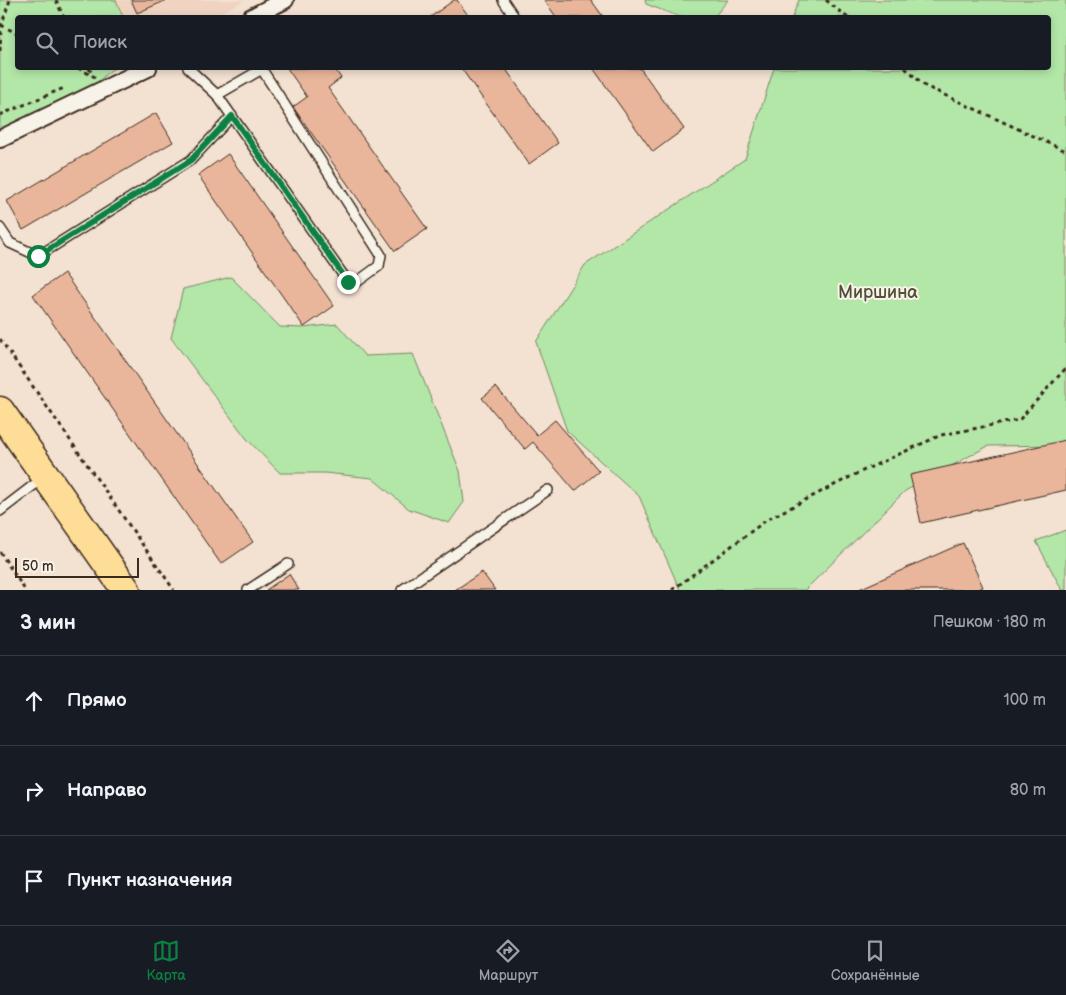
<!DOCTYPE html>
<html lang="ru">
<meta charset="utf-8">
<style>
:root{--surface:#171b24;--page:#242831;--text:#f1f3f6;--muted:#9ea1a6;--line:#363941;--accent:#0b8043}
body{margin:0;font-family:"Balsamiq Sans",sans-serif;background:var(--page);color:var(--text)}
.scale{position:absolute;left:15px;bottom:12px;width:124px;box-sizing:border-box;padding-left:5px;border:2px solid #3b2a1e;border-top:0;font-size:14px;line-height:18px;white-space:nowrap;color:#3b2a1e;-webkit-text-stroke:4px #f7f3e8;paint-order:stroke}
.stop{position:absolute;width:15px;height:15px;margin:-11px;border:4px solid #0b8043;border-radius:50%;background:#fff}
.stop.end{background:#0b8043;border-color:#fff;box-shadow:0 1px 5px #0008}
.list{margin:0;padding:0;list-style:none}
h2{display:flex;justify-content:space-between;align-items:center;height:65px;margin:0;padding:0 20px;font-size:21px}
h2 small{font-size:16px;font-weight:400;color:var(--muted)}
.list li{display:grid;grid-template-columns:32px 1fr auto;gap:15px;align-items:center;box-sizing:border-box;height:90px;padding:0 20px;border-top:1px solid var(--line)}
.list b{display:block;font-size:19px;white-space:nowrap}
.list em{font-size:16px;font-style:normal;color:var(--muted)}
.icon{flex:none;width:28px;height:28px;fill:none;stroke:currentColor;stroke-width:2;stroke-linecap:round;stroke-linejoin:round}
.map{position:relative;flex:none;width:1066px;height:590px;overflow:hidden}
.search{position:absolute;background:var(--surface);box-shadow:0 2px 8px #0003;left:15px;right:15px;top:15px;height:55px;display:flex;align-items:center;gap:12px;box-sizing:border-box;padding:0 18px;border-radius:5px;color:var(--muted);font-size:19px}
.sheet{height:335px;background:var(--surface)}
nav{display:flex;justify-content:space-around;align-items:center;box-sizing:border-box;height:70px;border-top:1px solid var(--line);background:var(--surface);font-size:14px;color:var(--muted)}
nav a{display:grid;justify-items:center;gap:2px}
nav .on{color:var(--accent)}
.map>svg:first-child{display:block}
</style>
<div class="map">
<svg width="1066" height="590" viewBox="0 0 1066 590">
<rect width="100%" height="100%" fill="#f3e1d1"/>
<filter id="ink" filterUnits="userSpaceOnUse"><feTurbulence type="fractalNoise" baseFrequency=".02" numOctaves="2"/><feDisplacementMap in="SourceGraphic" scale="10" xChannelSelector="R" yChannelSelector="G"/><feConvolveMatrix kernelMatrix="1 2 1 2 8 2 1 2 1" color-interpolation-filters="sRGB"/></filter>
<g filter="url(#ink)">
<polygon fill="#f0d4c1" points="116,0 245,0 211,18 123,17"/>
<g fill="#b2e7a8" stroke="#768863">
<path d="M0,0H116L123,17L18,18V68H115C104,73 99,83 89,90L0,129Z"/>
<polygon points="645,0 728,0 714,17 680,17 646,4"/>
<polygon points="799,0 1066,0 1066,445 988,446 905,491 805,590 680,590 639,496 567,431 536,342 585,265 745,159 774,68 1048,68 1048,18 792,17"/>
<polygon points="231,277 280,327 303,328 337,324 365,356 413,354 460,471 464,502 449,523 409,509 372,478 325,473 280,473 247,439 171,338 183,289"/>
<polygon points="1066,530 1066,590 1062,590 1036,541"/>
</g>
<g fill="#e9b69b" stroke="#3b2a1e">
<polygon points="131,0 167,0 137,13"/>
<polygon points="454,0 457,0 470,18 429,18"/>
<polygon points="544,0 591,0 604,18 557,18"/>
<polygon points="287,68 334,68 341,78 328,88 427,229 395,251 293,107 307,97"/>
<polygon points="461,68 505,68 558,143 529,164"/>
<polygon points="593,68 640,68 684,129 653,152"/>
<polygon points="156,113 173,142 23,230 7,201"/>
<polygon points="228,154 334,306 304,327 198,175"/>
<polygon points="64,273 253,542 221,564 33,295"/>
<polygon points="496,387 537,435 555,420 599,471 575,491 533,442 525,449 482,398"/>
<polygon points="1066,440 1066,490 921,523 910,475"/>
<polygon points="963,543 983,587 976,590 857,590"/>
<polygon points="482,572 495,590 455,590"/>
<polygon points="289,574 299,590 266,590"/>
</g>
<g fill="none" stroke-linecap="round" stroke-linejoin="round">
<g stroke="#3b2a1e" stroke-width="12">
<g id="lane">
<polyline points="503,0 515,18"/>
<polyline points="188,68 217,95 348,282 357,282 379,266 381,255 261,68"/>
<polyline points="217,95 262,69"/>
<polyline points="0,228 10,243 38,256 191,160 232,116"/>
<polyline points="0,511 43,478"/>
<polyline points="248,590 288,564"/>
<polyline points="402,590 548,490"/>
</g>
</g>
<g stroke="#3b2a1e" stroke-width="20">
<g id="street">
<polyline points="250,18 285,0"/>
<polyline points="0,139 148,68"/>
</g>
</g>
<g stroke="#3b2a1e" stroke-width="31">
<polyline id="highway" points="0,411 126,590"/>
</g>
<g stroke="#3b2a1e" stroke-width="3" stroke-dasharray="4 4" stroke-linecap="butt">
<polyline points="56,0 64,18"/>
<polyline points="826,0 848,18"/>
<polyline points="226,18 234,15"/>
<polyline points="1,25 18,34"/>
<polyline points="0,51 1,26 10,0"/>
<polyline points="78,68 95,77"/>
<polyline points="89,68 93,76"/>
<polyline points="905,68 925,86 1066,151"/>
<polyline points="0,115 64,88"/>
<polyline points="0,339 174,590"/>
<polyline points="0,552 25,590"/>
<polyline points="672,590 768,519 858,473 941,435 1019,420 1066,368"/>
</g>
<use href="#lane" stroke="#f7f3e8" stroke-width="9"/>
<use href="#street" stroke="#f7f3e8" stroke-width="16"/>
<use href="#highway" stroke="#fedd96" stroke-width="28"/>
</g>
</g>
<g fill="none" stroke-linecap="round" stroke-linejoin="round" filter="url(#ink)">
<polyline stroke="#0b8043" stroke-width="6" points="38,256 191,160 232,116 348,282"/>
</g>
<g text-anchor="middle" stroke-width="4" stroke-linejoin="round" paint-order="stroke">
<g font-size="18" fill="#53503a" stroke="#f7f3e8">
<text x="878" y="298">Миршина</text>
</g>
</g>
</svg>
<div class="scale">50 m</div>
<div class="stop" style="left:38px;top:256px"></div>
<div class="stop end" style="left:348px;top:282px"></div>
<div class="search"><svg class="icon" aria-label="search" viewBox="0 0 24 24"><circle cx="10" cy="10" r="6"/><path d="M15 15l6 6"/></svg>Поиск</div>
</div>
<section class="sheet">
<h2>3 мин<small>Пешком · 180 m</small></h2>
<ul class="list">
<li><svg class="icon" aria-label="ahead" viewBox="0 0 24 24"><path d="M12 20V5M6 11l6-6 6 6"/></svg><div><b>Прямо</b></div><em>100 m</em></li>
<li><svg class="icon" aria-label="right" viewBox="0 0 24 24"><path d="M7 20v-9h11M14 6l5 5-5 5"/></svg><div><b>Направо</b></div><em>80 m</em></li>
<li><svg class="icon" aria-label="arrive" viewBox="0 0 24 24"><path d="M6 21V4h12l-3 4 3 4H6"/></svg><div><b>Пункт назначения</b></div></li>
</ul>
</section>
<nav>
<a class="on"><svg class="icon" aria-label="map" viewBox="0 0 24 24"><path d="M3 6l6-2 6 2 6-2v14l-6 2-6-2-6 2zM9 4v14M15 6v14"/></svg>Карта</a>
<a><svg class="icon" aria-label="directions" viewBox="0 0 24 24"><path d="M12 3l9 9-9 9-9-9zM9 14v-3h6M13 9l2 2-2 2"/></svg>Маршрут</a>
<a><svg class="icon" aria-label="saved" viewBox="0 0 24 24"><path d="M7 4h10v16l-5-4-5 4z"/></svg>Сохранённые</a>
</nav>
